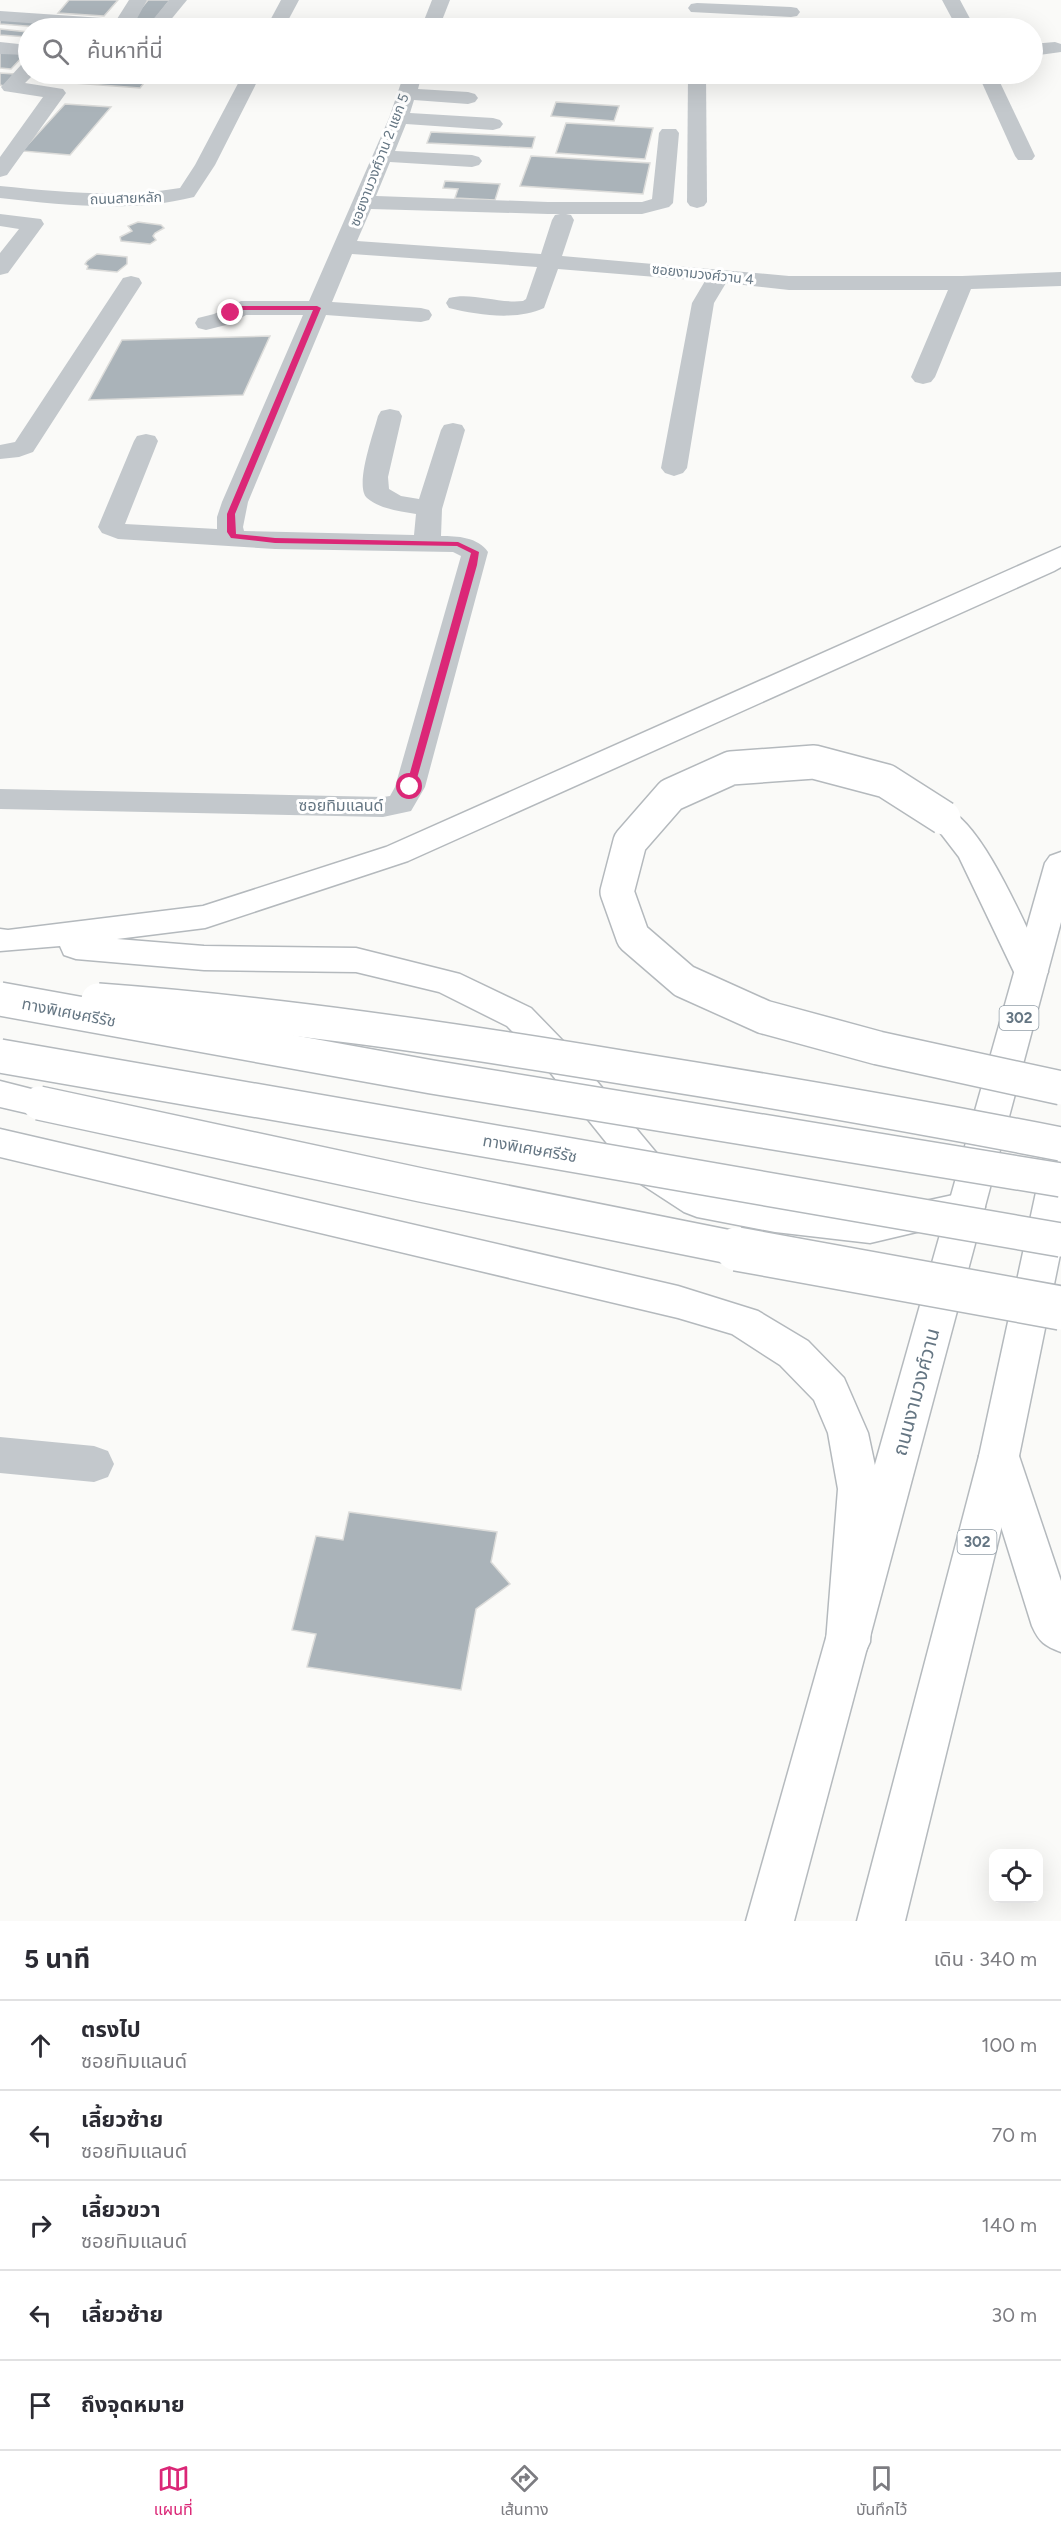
<!DOCTYPE html>
<html lang="th">
<meta charset="utf-8">
<style>
:root{--surface:#fff;--page:#f2f2f3;--text:#2b2b33;--muted:#7c7c81;--line:#e1e1e2;--accent:#db2777}
body{margin:0;font-family:Figtree,"Noto Sans Thai",sans-serif;background:var(--page);color:var(--text)}
.controls{position:absolute;right:18px;bottom:18px;display:grid;overflow:hidden;border-radius:12px;box-shadow:0 6px 24px #0002}
.controls button{width:54px;height:54px;display:grid;place-items:center;padding:0;border:0;border-bottom:2px solid var(--line);background:var(--surface);color:var(--text);font:30px sans-serif}
.stop{position:absolute;width:18px;height:18px;margin:-14px;border:4px solid #db2777;border-radius:50%;background:#fff}
.stop.end{background:#db2777;border-color:#fff;box-shadow:0 2px 6px #0008}
.list{margin:0;padding:0;list-style:none}
h2{display:flex;justify-content:space-between;align-items:center;height:78px;margin:0;padding:0 24px;font-size:26px}
h2 small{font-size:20px;font-weight:400;color:var(--muted)}
.list li{display:grid;grid-template-columns:39px 1fr auto;gap:18px;align-items:center;box-sizing:border-box;height:90px;padding:0 24px;border-top:2px solid var(--line)}
.list b{display:block;font-size:22px;white-space:nowrap}
.list p{margin:0;font-size:20px;white-space:nowrap;color:var(--muted)}
.list em{font-size:20px;font-style:normal;color:var(--muted)}
.icon{flex:none;width:33px;height:33px;fill:none;stroke:currentColor;stroke-width:2;stroke-linecap:round;stroke-linejoin:round}
.map{position:relative;flex:none;width:1061px;height:1921px;overflow:hidden}
.search{position:absolute;background:var(--surface);box-shadow:0 6px 24px #0002;left:18px;right:18px;top:18px;height:66px;display:flex;align-items:center;gap:15px;box-sizing:border-box;padding:0 21px;border-radius:33px;color:var(--muted);font-size:22px}
.sheet{height:528px;background:var(--surface)}
nav{display:flex;justify-content:space-around;align-items:center;box-sizing:border-box;height:84px;border-top:2px solid var(--line);background:var(--surface);font-size:16px;color:var(--muted)}
nav a{display:grid;justify-items:center;gap:3px}
nav .on{color:var(--accent)}
.map>svg:first-child{display:block}
</style>
<div class="map">
<svg width="1061" height="1921" viewBox="0 0 1061 1921">
<rect width="100%" height="100%" fill="#fafaf8"/>
<g fill="#aab3b9" stroke="#dcdcda" stroke-width="1.5">
<polygon points="69,0 118,0 104,16 58,13"/>
<polygon points="148,0 170,0 148,28 125,28"/>
<polygon points="0,19 117,28 52,28 0,24"/>
<polygon points="640,24 672,25 672,28 640,28"/>
<polygon points="559,26 576,25 599,26 598,28 559,28"/>
<polygon points="0,29 28,32 28,37 0,35"/>
<polygon points="0,52 25,54 11,69 0,68"/>
<polygon points="0,73 14,74 4,86 0,85"/>
<polygon points="83,74 151,74 140,88 75,83"/>
<polygon points="566,74 640,74 639,80 565,78"/>
<polygon points="556,102 619,106 614,121 551,116"/>
<polygon points="65,104 111,107 70,155 22,151"/>
<polygon points="566,123 653,128 645,159 556,153"/>
<polygon points="431,132 535,137 532,148 427,143"/>
<polygon points="531,156 650,163 643,194 520,186"/>
<polygon points="445,181 500,184 495,200 455,198 458,189 443,188"/>
<polygon points="138,222 161,225 164,228 155,233 153,236 156,240 150,244 121,241 120,237 132,231 128,226"/>
<polygon points="97,254 127,257 127,264 117,272 87,269 88,266 85,264 87,261"/>
<polygon points="270,336 243,395 89,400 122,340"/>
<polygon points="349,1512 497,1532 491,1562 510,1584 476,1609 461,1690 307,1667 316,1634 292,1630 316,1536 343,1540"/>
</g>
<g fill="none" stroke-linecap="round" stroke-linejoin="round">
<g stroke="#b5babe" stroke-width="3">
<g id="major">
<polygon points="1061,852 1061,922 794,1921 746,1921 1045,863 1050,856"/>
<polygon points="1061,1146 1061,1250 1019,1456 905,1921 857,1921 979,1456 1043,1160 1048,1150"/>
</g>
</g>
<g stroke="#b4b9bd" stroke-width="3">
<g id="highway">
<polygon points="1061,547 1061,567 1054,571 408,861 205,928 117,939 204,946 356,948 460,974 531,1008 565,1043 664,1162 706,1189 775,1202 870,1213 967,1192 980,1197 985,1207 980,1217 870,1243 775,1232 697,1217 684,1212 638,1182 541,1061 507,1026 439,992 356,972 204,970 76,959 64,955 60,946 0,951 0,929 8,930 203,906 386,847"/>
<path d="M944,808C982,818 1029,935 1048,972L1043,980L1031,984L1019,980L1014,972L959,857L929,818L933,811Z"/>
<polygon points="0,1081 51,1094 57,1103 51,1112 39,1116 0,1107"/>
<polygon points="0,1129 678,1286 758,1311 808,1341 844,1378 868,1433 880,1489 870,1642 863,1657 848,1663 833,1657 826,1642 838,1489 828,1433 814,1400 780,1365 732,1334 678,1318 0,1157"/>
<path d="M999,1438L1013,1443L1019,1456L1061,1581V1652C1045,1646 1039,1642 1032,1626L979,1456L985,1443Z"/>
</g>
</g>
<g fill="#c3c8cc" fill-rule="evenodd">
<polygon points="129,0 147,0 132,28 98,28 0,21 0,11 117,19"/>
<polygon points="169,0 187,0 164,28 146,28"/>
<polygon points="281,0 299,0 284,28 266,28"/>
<polygon points="432,0 450,0 439,28 421,28"/>
<polygon points="942,0 960,0 975,28 957,28"/>
<polygon points="697,3 791,7 797,8 800,12 797,16 791,17 691,12 688,8 691,4"/>
<polygon points="0,42 28,45 28,55 0,54"/>
<polygon points="1055,42 1061,44 1061,52 1032,56 1032,44"/>
<polygon points="28,63 28,74 34,74 25,83 63,89 66,93 7,175 0,177 0,157 43,97 4,91 1,87 21,65"/>
<path d="M243,74H261L215,165L194,197C131,213 64,205 0,198V186C60,192 120,198 180,188L195,165Z"/>
<path d="M404,74H422L418,89L468,92L475,94L478,98L475,102L468,104L414,100L410,113L493,118L500,120L503,124L500,128L493,130L406,124L395,151L472,155L479,157L482,161L479,165L472,167L390,162L376,196L548,202H642L652,199L659,133L662,129H676L679,133L673,203L669,207L642,214H566L571,215L574,220L562,256L789,276H962L1061,272V286L971,289L935,377L931,382L923,384L915,382L911,377L948,290H789L726,283L714,303L687,468L683,473L674,476L665,473L661,468L692,303L705,281L558,269L544,308C516,321 478,315 449,308L446,303L449,298C472,292 499,304 523,301L526,299L537,267L352,254L332,302L421,308L429,310L432,315L429,320L421,322L326,315L248,502L243,527L244,531L414,535L416,514C399,511 380,509 367,498C354,486 374,432 378,416L381,411L390,409L399,411L402,416L388,477L389,489L401,496L419,499L441,430L444,425L453,423L462,425L465,430L442,509L441,536C457,536 478,537 488,552L425,787L411,811L383,817L0,809V789L383,797L390,796L395,787L461,556L453,552L275,549L118,539L102,533L98,527L134,441L137,436L146,434L155,436L158,441L125,524L217,529V517L222,502L303,315H246L230,324L206,330L198,328L195,323L198,318L214,314L241,301H309L389,118ZM371,209L548,214H560L555,215L552,220L541,254L357,241Z"/>
<polygon points="427,74 490,74 491,76 489,80 482,82 436,80 429,78"/>
<polygon points="688,74 706,74 707,202 704,206 697,208 690,206 687,202"/>
<polygon points="978,74 996,74 1035,156 1032,160 1018,160 1015,156"/>
<polygon points="0,214 41,219 44,224 8,273 0,275 0,253 19,229 0,226"/>
<polygon points="131,276 139,278 142,283 33,452 19,457 0,459 0,445 15,442 123,278"/>
<polygon points="0,1437 94,1446 108,1451 114,1464 108,1477 94,1482 0,1473"/>
</g>
<use href="#major" fill="#fff" fill-rule="evenodd"/>
<use href="#highway" fill="#fff" fill-rule="evenodd"/>
<g stroke="#b4b9bd" stroke-width="36" stroke-linecap="butt">
<g id="highway-bridge-far1">
<polyline points="944,818 886,781 814,762 731,768 671,795 630,842 617,892 633,937 684,981 764,1017 878,1048 1061,1088"/>
<polyline points="0,999 432,1077 1061,1180"/>
<path d="M98,1000C276,1013 451,1039 627,1068C772,1091 917,1116 1061,1144"/>
<polyline points="0,1056 1061,1240"/>
<polyline points="39,1103 421,1185 745,1250"/>
</g>
</g>
<g stroke="#b4b9bd" stroke-width="46" stroke-linecap="butt">
<polyline id="highway-bridge" points="737,1249 1061,1308"/>
</g>
<use href="#highway-bridge-far1" stroke="#fff" stroke-width="33"/>
<use href="#highway-bridge" stroke="#fff" stroke-width="43"/>
</g>
<polygon fill="#db2777" points="241,306 317,306 321,308 235,514 236,534 275,538 458,542 479,552 477,565 414,789 406,787 471,553 457,546 275,543 231,538 227,532 227,514 313,310 242,310 231,315 228,313"/>
<g text-anchor="middle" stroke-width="6" stroke-linejoin="round" paint-order="stroke">
<g font-size="14" fill="#657683" stroke="#fff">
<text transform="translate(379 160) rotate(-69)" y="5">ซอยงามวงศ์วาน 2 แยก 5</text>
<text transform="translate(126 198) rotate(-2)" y="5">ถนนสายหลัก</text>
<text transform="translate(703 274) rotate(6)" y="5">ซอยงามวงศ์วาน 4</text>
</g>
<g fill="#fff" stroke="#939fa8" stroke-width="1.5">
<rect x="999.5" y="1006" width="39" height="24" rx="4.5"/>
<rect x="957.5" y="1530" width="39" height="24" rx="4.5"/>
</g>
<g font-size="15" font-weight="bold" fill="#657683">
<text x="1019" y="1023">302</text>
<text x="977" y="1547">302</text>
</g>
<g font-size="16" fill="#657683" stroke="#fff">
<text x="341" y="811">ซอยทิมแลนด์</text>
<text transform="translate(69 1012) rotate(11)" y="6">ทางพิเศษศรีรัช</text>
<text transform="translate(530 1148) rotate(10)" y="6">ทางพิเศษศรีรัช</text>
</g>
<g font-size="20" fill="#657683" stroke="#fff">
<text transform="translate(916 1392) rotate(-75)" y="7">ถนนงามวงศ์วาน</text>
</g>
</g>
</svg>
<div class="controls">
<button><svg class="icon" aria-label="locate" viewBox="0 0 24 24"><circle cx="12" cy="12" r="6"/><path d="M12 2v4M12 18v4M2 12h4M18 12h4"/></svg></button>
</div>
<div class="stop" style="left:410px;top:787px"></div>
<div class="stop end" style="left:231px;top:313px"></div>
<div class="search"><svg class="icon" aria-label="search" viewBox="0 0 24 24"><circle cx="10" cy="10" r="6"/><path d="M15 15l6 6"/></svg>ค้นหาที่นี่</div>
</div>
<section class="sheet">
<h2>5 นาที<small>เดิน · 340 m</small></h2>
<ul class="list">
<li><svg class="icon" aria-label="ahead" viewBox="0 0 24 24"><path d="M12 20V5M6 11l6-6 6 6"/></svg><div><b>ตรงไป</b><p>ซอยทิมแลนด์</p></div><em>100 m</em></li>
<li><svg class="icon" aria-label="left" viewBox="0 0 24 24"><path d="M17 20v-9H6M10 6l-5 5 5 5"/></svg><div><b>เลี้ยวซ้าย</b><p>ซอยทิมแลนด์</p></div><em>70 m</em></li>
<li><svg class="icon" aria-label="right" viewBox="0 0 24 24"><path d="M7 20v-9h11M14 6l5 5-5 5"/></svg><div><b>เลี้ยวขวา</b><p>ซอยทิมแลนด์</p></div><em>140 m</em></li>
<li><svg class="icon" aria-label="left" viewBox="0 0 24 24"><path d="M17 20v-9H6M10 6l-5 5 5 5"/></svg><div><b>เลี้ยวซ้าย</b></div><em>30 m</em></li>
<li><svg class="icon" aria-label="arrive" viewBox="0 0 24 24"><path d="M6 21V4h12l-3 4 3 4H6"/></svg><div><b>ถึงจุดหมาย</b></div></li>
</ul>
</section>
<nav>
<a class="on"><svg class="icon" aria-label="map" viewBox="0 0 24 24"><path d="M3 6l6-2 6 2 6-2v14l-6 2-6-2-6 2zM9 4v14M15 6v14"/></svg>แผนที่</a>
<a><svg class="icon" aria-label="directions" viewBox="0 0 24 24"><path d="M12 3l9 9-9 9-9-9zM9 14v-3h6M13 9l2 2-2 2"/></svg>เส้นทาง</a>
<a><svg class="icon" aria-label="saved" viewBox="0 0 24 24"><path d="M7 4h10v16l-5-4-5 4z"/></svg>บันทึกไว้</a>
</nav>
